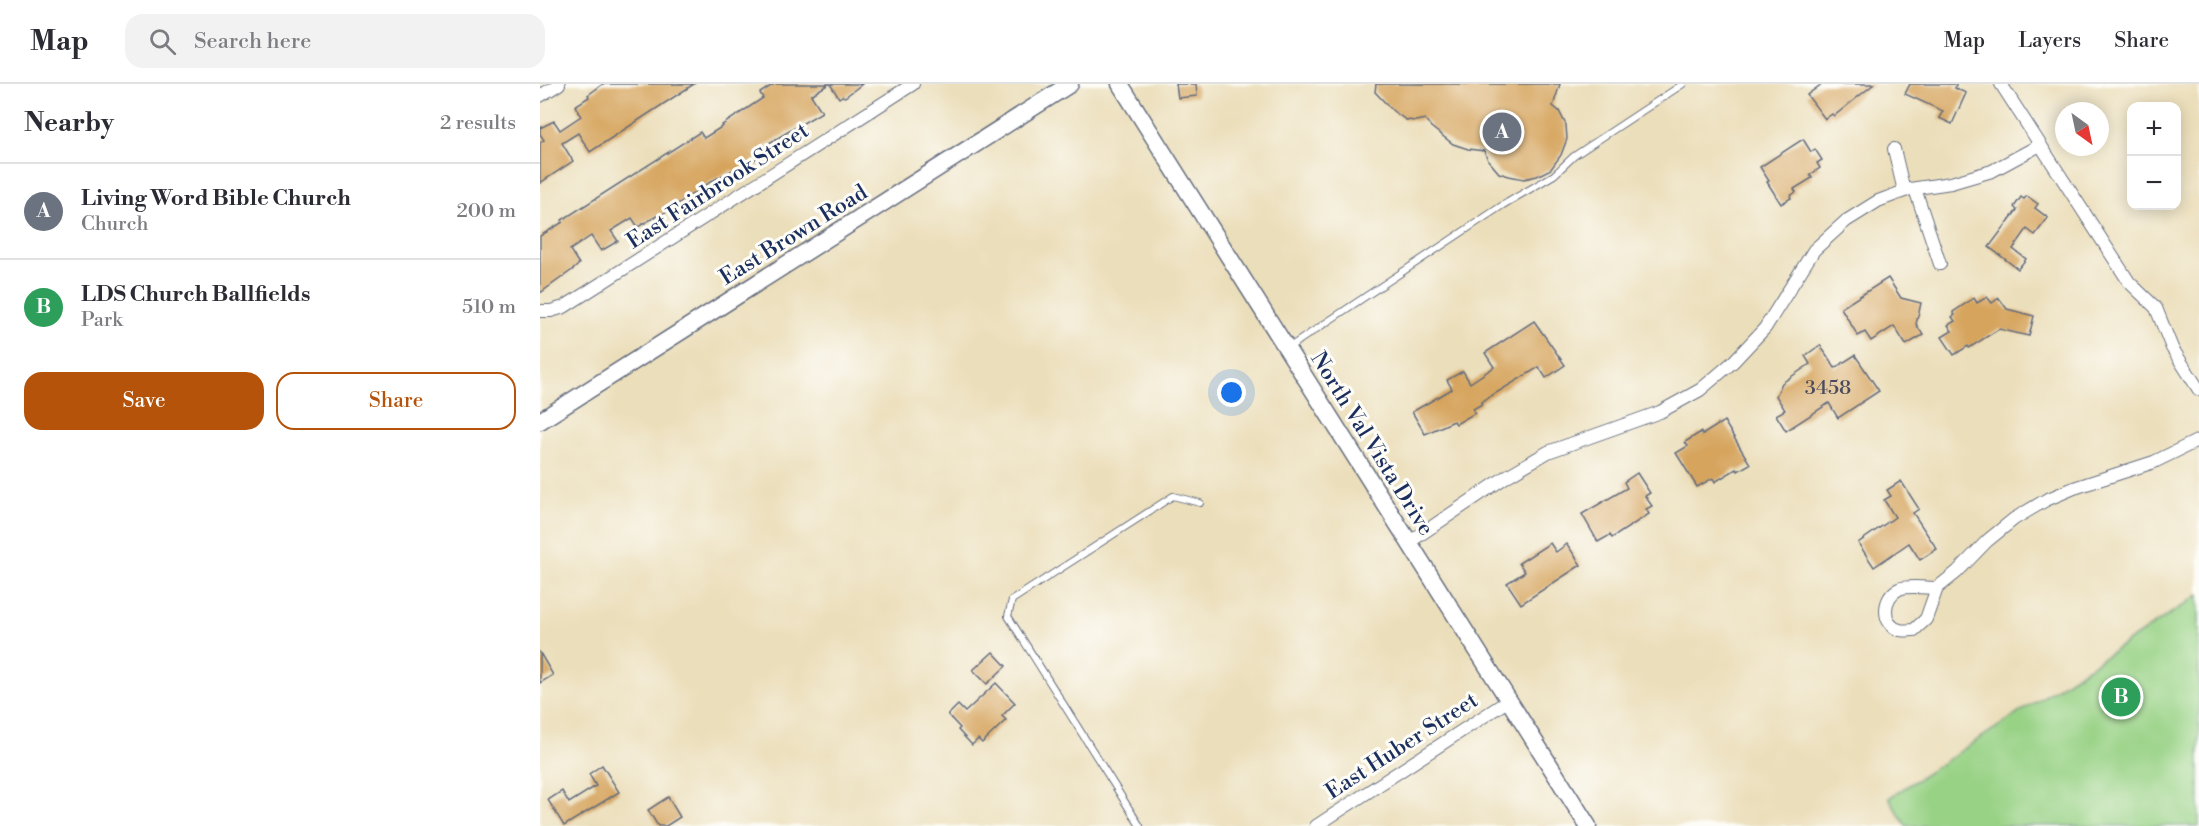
<!DOCTYPE html>
<meta charset="utf-8">
<style>
:root{--surface:#fff;--page:#f2f2f3;--text:#2b2b33;--muted:#7c7c81;--line:#e1e1e2;--accent:#b45309}
body{margin:0;font-family:"Libre Bodoni",serif;background:var(--page);color:var(--text)}
.controls{position:absolute;right:18px;top:18px;display:grid;overflow:hidden;border-radius:12px;box-shadow:0 3px 15px #0003}
.controls button{width:54px;height:54px;display:grid;place-items:center;padding:0;border:0;border-bottom:2px solid var(--line);background:var(--surface);color:var(--text);font:30px sans-serif}
.compass{position:absolute;left:1515px;top:18px;width:54px;height:54px;border-radius:50%;background:var(--surface);box-shadow:0 3px 15px #0003;rotate:147deg}
.you{position:absolute;left:692px;top:309px;width:21px;height:21px;margin:-15px;border:4px solid #fff;border-radius:50%;background:#1a73e8;box-shadow:0 0 0 9px #1a73e833}
.badge{display:grid;place-items:center;width:39px;height:39px;border-radius:50%;background:var(--accent);color:#fff;font-size:20px;font-weight:700}
.pin{position:absolute;translate:-50% -50%;border:3px solid #fff;box-shadow:0 2px 6px #0006}
.list{margin:0;padding:0;list-style:none}
h2{display:flex;justify-content:space-between;align-items:center;height:78px;margin:0;padding:0 24px;font-size:26px}
h2 small{font-size:20px;font-weight:400;color:var(--muted)}
.list li{display:grid;grid-template-columns:39px 1fr auto;gap:18px;align-items:center;box-sizing:border-box;height:96px;padding:0 24px;border-top:2px solid var(--line)}
.list b{display:block;font-size:22px;white-space:nowrap}
.list p{margin:0;font-size:20px;white-space:nowrap;color:var(--muted)}
.list em{font-size:20px;font-style:normal;color:var(--muted)}
.actions{display:flex;gap:12px;padding:18px 24px}
.actions a{flex:1;padding:14px 0;border:2px solid var(--accent);border-radius:18px;text-align:center;font-size:21px;color:var(--accent)}
.actions .main{background:var(--accent);color:#fff}
.icon{flex:none;width:33px;height:33px;fill:none;stroke:currentColor;stroke-width:2;stroke-linecap:round;stroke-linejoin:round}
.map{position:relative;flex:none;width:1659px;height:742px;overflow:hidden}
header{display:flex;align-items:center;gap:36px;box-sizing:border-box;height:84px;padding:0 30px;background:var(--surface);border-bottom:2px solid var(--line)}
header strong{font-size:28px}
nav{display:flex;gap:33px;margin-inline-start:auto;font-size:21px}
.search{width:420px;height:54px;background:var(--page);display:flex;align-items:center;gap:15px;box-sizing:border-box;padding:0 21px;border-radius:18px;color:var(--muted);font-size:22px}
main{display:flex}
aside{flex:1;background:var(--surface)}
.map>svg:first-child{display:block}
</style>
<header>
<strong>Map</strong>
<div class="search"><svg class="icon" aria-label="search" viewBox="0 0 24 24"><circle cx="10" cy="10" r="6"/><path d="M15 15l6 6"/></svg>Search here</div>
<nav><a>Map</a><a>Layers</a><a>Share</a></nav>
</header>
<main>
<aside>
<h2>Nearby<small>2 results</small></h2>
<ul class="list">
<li><span class="badge" style="background:#6b7280">A</span><div><b>Living Word Bible Church</b><p>Church</p></div><em>200 m</em></li>
<li><span class="badge" style="background:#2e9e5b">B</span><div><b>LDS Church Ballfields</b><p>Park</p></div><em>510 m</em></li>
</ul>
<div class="actions"><a class="main">Save</a><a>Share</a></div>
</aside>
<div class="map">
<svg width="1659" height="742" viewBox="0 0 1659 742">
<rect width="100%" height="100%" fill="#fdfcf7"/>
<filter id="ink" filterUnits="userSpaceOnUse"><feTurbulence type="fractalNoise" baseFrequency=".0167" numOctaves="2"/><feDisplacementMap in="SourceGraphic" scale="12" xChannelSelector="R" yChannelSelector="G"/><feConvolveMatrix kernelMatrix="1 2 1 2 8 2 1 2 1" color-interpolation-filters="sRGB"/></filter>
<filter id="wash" filterUnits="userSpaceOnUse"><feTurbulence type="fractalNoise" baseFrequency=".008" numOctaves="4" result="noise"/><feDisplacementMap in="SourceGraphic" scale="24" xChannelSelector="R" yChannelSelector="G"/><feGaussianBlur stdDeviation="1.35" result="paint"/><feColorMatrix in="noise" values="0 0 0 0 0 0 0 0 0 0 0 0 0 0 0 0 0 1.4 0 .05"/><feComposite in="paint" operator="in"/></filter>
<g filter="url(#wash)">
<rect width="100%" height="100%" fill="#ebdeba"/>
<polygon fill="#98d285" stroke="#5a8072" stroke-width="1.5" points="1659,511 1659,742 1366,742 1349,714"/>
<g id="blocks">
<g fill="#d6a45d">
<polygon points="63,0 154,0 50,68 38,49 22,59 33,77 0,99 0,59 4,56 0,50 0,44 14,37 20,46 41,32 35,22 49,13 48,11"/>
<polygon points="234,0 289,0 271,11 282,28 224,62 225,63 214,70 217,74 195,89 193,86 172,97 121,131 120,130 98,143 92,134 71,147 78,157 61,167 51,152 30,166 39,180 35,184 0,209 0,152 23,138 22,136 160,48 164,54 183,42 182,41 223,14 220,9"/>
<polygon points="290,0 322,0 305,13 302,12 299,14"/>
<polygon points="636,0 656,0 657,12 638,14"/>
<polygon points="836,0 1020,0 1013,22 1019,27 1026,41 1027,55 1021,71 1011,85 997,92 984,95 969,92 959,89 948,76 944,67 928,65 913,60 891,43 885,35 876,37 866,36 853,27 835,8"/>
<polygon points="1282,0 1334,0 1294,32 1292,30 1285,35 1267,11"/>
<polygon points="1370,0 1416,0 1415,4 1426,9 1412,40 1399,34 1403,27 1365,10"/>
<polygon points="1263,55 1271,68 1275,65 1282,76 1277,79 1280,84 1270,91 1272,94 1254,105 1256,108 1250,112 1251,114 1241,120 1227,98 1229,97 1220,83"/>
<polygon points="1487,112 1498,120 1495,124 1508,134 1495,151 1487,145 1473,165 1486,175 1478,185 1449,163 1477,126 1474,123 1481,113 1484,115"/>
<polygon points="1348,194 1361,214 1381,219 1376,240 1383,251 1366,261 1354,242 1331,257 1325,248 1318,252 1301,224"/>
<polygon points="1447,213 1452,219 1459,214 1467,225 1494,232 1489,252 1459,245 1429,264 1428,262 1414,271 1402,253 1412,247 1408,241 1415,237 1412,233 1415,231 1413,228 1434,214 1437,219"/>
<polygon points="994,237 1025,281 1006,294 999,283 941,318 942,320 933,325 935,329 916,340 914,337 885,350 872,328 912,305 907,296 923,287 930,299 954,283 945,269"/>
<polygon points="1280,261 1295,284 1315,271 1339,307 1298,334 1289,319 1246,347 1236,331 1245,326 1236,312 1242,299 1270,280 1265,272"/>
<polygon points="1184,337 1210,380 1198,387 1196,385 1175,398 1173,394 1157,403 1136,369 1148,362 1145,358 1161,348 1162,351"/>
<polygon points="1097,389 1110,409 1105,412 1112,422 1106,425 1109,430 1072,454 1070,451 1058,458 1042,430 1087,404 1084,398"/>
<polygon points="1361,397 1379,425 1373,429 1397,465 1380,476 1369,459 1334,483 1318,459 1355,433 1344,416 1351,412 1347,406"/>
<polygon points="1010,459 1016,468 1027,460 1041,481 981,520 967,499 985,488 979,479"/>
<polygon points="453,568 466,582 447,600 433,586"/>
<polygon points="0,569 13,591 0,599"/>
<polygon points="456,599 475,619 462,632 466,636 442,659 438,655 432,661 418,646 420,644 408,631 418,621 425,628"/>
<polygon points="62,681 79,708 24,742 8,716 22,707 29,719 56,702 49,690"/>
<polygon points="128,713 140,733 126,742 118,742 108,726"/>
</g>
</g>
</g>
<g filter="url(#ink)">
<use href="#blocks" fill-opacity="0" stroke="#646c7e" stroke-width="1.5"/>
<g fill="none" stroke-linecap="round" stroke-linejoin="round">
<g stroke="#646c7e" stroke-width="8">
<g id="lane">
<polyline points="748,264 963,121 1014,91 1034,72 1143,0"/>
<polyline points="600,742 468,532 472,516 633,412 660,419"/>
</g>
</g>
<g stroke="#646c7e" stroke-width="14">
<g id="street">
<polyline points="1461,0 1589,198 1616,224 1632,264 1659,306"/>
<polyline points="0,12 19,0"/>
<polyline points="1354,65 1364,107"/>
<polyline points="1375,105 1400,180"/>
<polyline points="0,227 11,227 24,223 373,0"/>
<polyline points="868,459 967,392 1008,368 1120,328 1160,306 1193,278 1225,244 1274,166 1306,137 1338,117 1370,105 1411,99 1452,87 1500,61"/>
<path d="M1397,504C1386,504 1368,501 1359,505C1342,513 1341,541 1360,546C1364,547 1370,546 1374,546L1386,535L1397,504L1417,488L1447,457L1474,435L1506,416L1534,404L1614,378L1659,356"/>
<polyline points="776,742 969,616"/>
</g>
</g>
<g stroke="#646c7e" stroke-width="19">
<g id="secondary">
<polyline points="580,0 1048,742"/>
<polyline points="0,337 530,0"/>
</g>
</g>
<use href="#lane" stroke="#fff" stroke-width="6"/>
<use href="#street" stroke="#fff" stroke-width="12"/>
<use href="#secondary" stroke="#fff" stroke-width="16"/>
</g>
</g>
<g text-anchor="middle" stroke-width="6" stroke-linejoin="round" paint-order="stroke">
<g font-size="20" fill="#4a4c5e">
<text x="1288" y="310">3458</text>
</g>
<g font-size="22" fill="#1b2f5e" stroke="#fdfcf7">
<text transform="translate(177 101) rotate(-33)" y="8">East Fairbrook Street</text>
<text transform="translate(253 150) rotate(-32)" y="8">East Brown Road</text>
<text transform="translate(833 359) rotate(58)" y="8">North Val Vista Drive</text>
<text transform="translate(861 661) rotate(-33)" y="8">East Huber Street</text>
</g>
</g>
</svg>
<div class="controls">
<button>+</button>
<button>−</button>
</div>
<svg class="compass" viewBox="-18 -18 36 36"><path d="M0-13l5 13h-10z" fill="#e53935"/><path d="M0 13l5-13h-10z" fill="#7c7c81"/></svg>
<div class="you"></div>
<div class="pin badge" style="left:962px;top:48px;background:#6b7280">A</div>
<div class="pin badge" style="left:1581px;top:613px;background:#2e9e5b">B</div>
</div>
</main>
